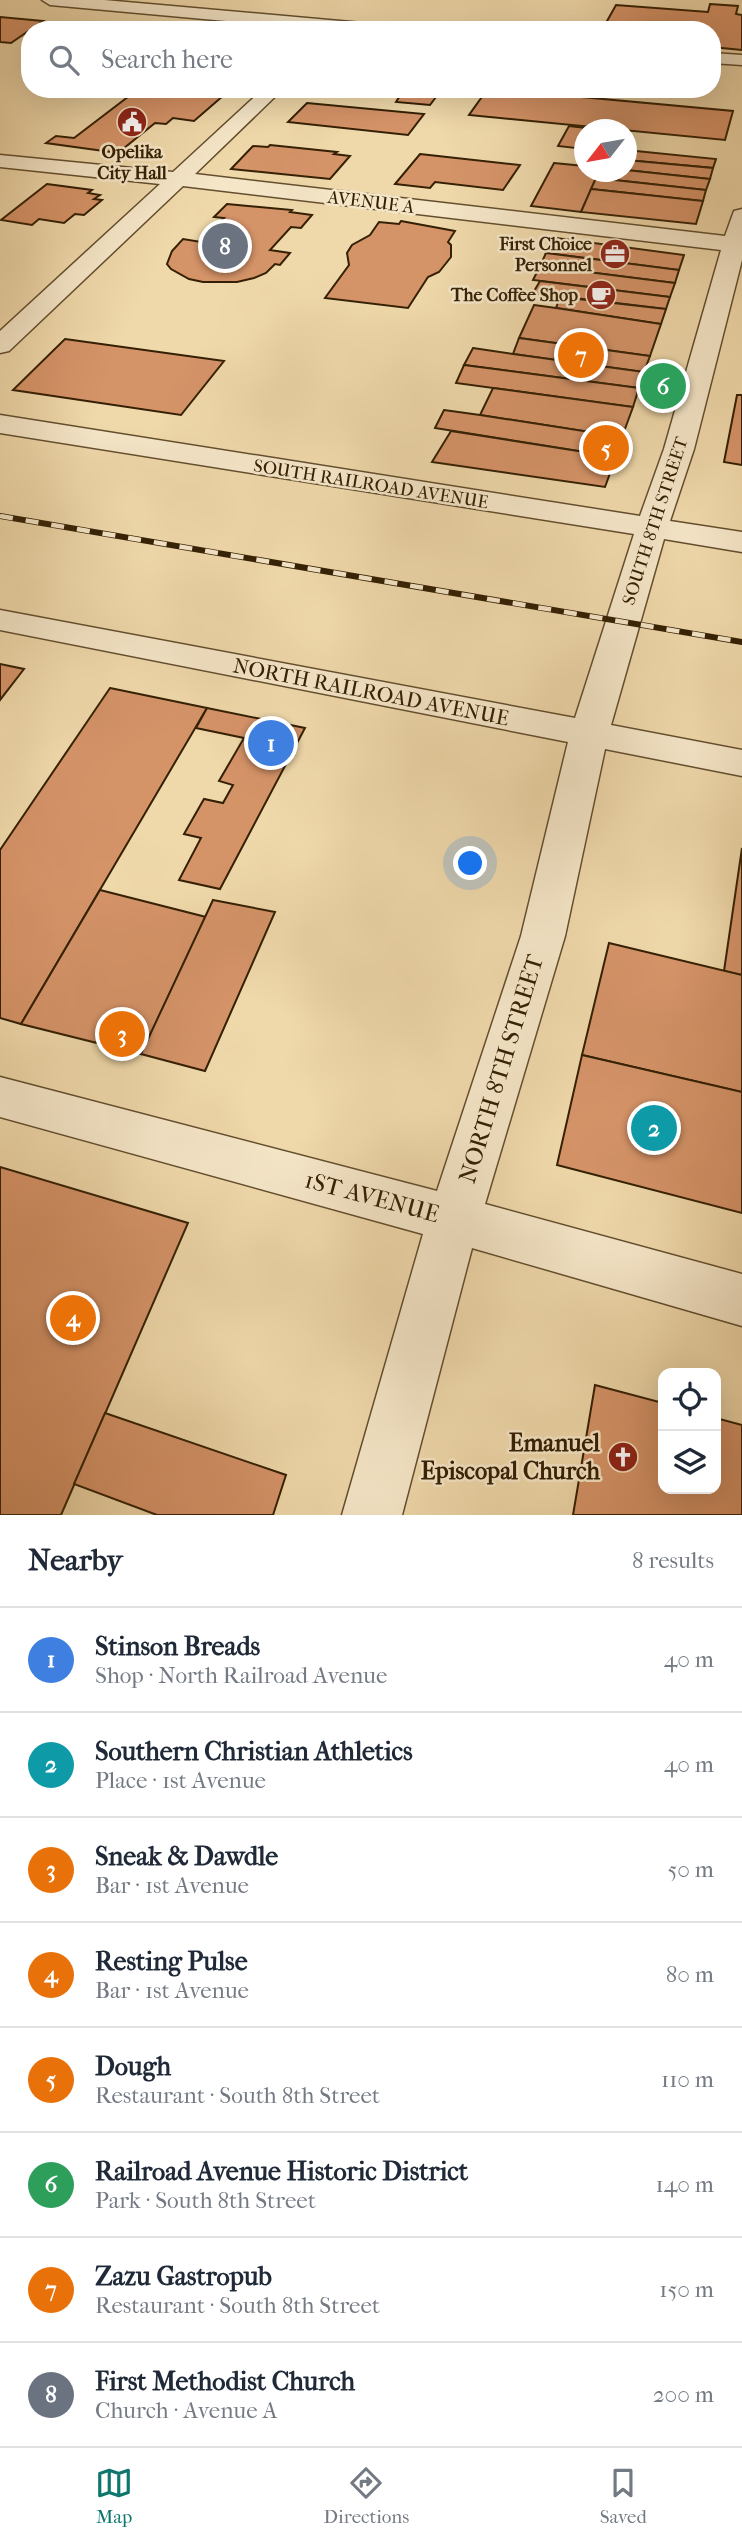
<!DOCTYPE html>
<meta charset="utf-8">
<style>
:root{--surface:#fff;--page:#f2f2f3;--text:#1f2937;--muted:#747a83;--line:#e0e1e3;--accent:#0f766e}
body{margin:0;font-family:"IM FELL French Canon",serif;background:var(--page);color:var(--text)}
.controls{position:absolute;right:21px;bottom:21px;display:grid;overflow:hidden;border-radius:14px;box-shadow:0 7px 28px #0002}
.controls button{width:63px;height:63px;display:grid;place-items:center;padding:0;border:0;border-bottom:2px solid var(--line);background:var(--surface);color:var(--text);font:35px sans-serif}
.compass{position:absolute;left:574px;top:119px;width:63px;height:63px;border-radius:50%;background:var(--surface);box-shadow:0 7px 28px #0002;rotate:239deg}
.you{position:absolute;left:471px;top:864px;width:24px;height:24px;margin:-18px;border:5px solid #fff;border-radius:50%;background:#1a73e8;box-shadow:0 0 0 10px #1a73e833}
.badge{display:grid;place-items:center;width:46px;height:46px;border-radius:50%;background:var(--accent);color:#fff;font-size:23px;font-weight:700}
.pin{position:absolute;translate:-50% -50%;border:4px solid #fff;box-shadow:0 2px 7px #0006}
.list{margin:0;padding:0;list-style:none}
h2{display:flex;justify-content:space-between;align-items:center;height:91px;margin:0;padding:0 28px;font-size:30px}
h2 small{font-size:23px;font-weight:400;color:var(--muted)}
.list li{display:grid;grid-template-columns:46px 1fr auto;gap:21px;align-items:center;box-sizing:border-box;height:105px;padding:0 28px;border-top:2px solid var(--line)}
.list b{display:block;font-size:26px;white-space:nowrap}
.list p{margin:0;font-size:23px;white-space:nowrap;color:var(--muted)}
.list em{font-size:23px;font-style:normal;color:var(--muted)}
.icon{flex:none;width:38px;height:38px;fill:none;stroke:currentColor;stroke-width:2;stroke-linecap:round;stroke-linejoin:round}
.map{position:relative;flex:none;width:742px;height:1515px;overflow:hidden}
.search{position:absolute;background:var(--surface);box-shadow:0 7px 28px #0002;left:21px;right:21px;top:21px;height:77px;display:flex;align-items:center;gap:18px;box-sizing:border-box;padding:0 24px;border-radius:28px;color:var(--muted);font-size:26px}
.sheet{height:931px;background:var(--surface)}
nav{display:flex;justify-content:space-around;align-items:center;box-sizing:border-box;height:98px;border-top:2px solid var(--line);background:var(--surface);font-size:19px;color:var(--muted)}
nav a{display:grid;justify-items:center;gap:4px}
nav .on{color:var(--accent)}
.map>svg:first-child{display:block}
</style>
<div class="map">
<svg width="742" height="1515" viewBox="0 0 742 1515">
<rect width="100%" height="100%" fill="#efd8aa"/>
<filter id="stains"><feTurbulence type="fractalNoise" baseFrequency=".00286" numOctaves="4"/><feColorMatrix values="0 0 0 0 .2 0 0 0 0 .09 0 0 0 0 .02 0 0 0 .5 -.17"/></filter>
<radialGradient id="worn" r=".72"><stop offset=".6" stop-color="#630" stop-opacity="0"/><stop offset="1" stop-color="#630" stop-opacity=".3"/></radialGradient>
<g fill="#d59368" stroke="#342004" stroke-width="2">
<polygon points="710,4 738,6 736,14 742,15 742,50 712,47 712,30 602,30 616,5 708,12"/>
<polygon points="0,17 43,21 11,43 0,42"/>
<polygon points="126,23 194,30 116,30"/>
<polygon points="131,89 168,89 224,95 194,121 173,118 166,124 155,123 118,153 46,143 56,136 74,138 133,93 126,93"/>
<polygon points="442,89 430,105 396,102 401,94 348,90"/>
<polygon points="516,91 527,92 733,111 725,140 469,115 484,94 513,96"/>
<polygon points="307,103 424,114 408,135 288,122"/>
<polygon points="569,126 595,129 584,130 584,149 558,146"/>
<polygon points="270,145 337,152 334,154 350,156 330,179 231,169 253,146 268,147"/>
<polygon points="626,150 716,159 713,168 626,160"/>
<polygon points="420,154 520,165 503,190 435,182 430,188 395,184"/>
<polygon points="626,160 713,168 710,179 626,170"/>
<polygon points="554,163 584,166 584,172 599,172 581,212 531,206"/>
<polygon points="626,170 710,179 706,190 596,178 599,172"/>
<polygon points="596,178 706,190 703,201 591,189"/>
<polygon points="47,184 92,190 88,193 100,195 94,199 102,200 84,215 75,214 64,223 39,219 32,225 1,220"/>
<polygon points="591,189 703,201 696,224 581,212"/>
<polygon points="227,204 292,210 290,212 312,215 301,228 291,227 270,250 290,253 280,265 275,264 266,273 254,278 237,282 203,282 189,279 171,269 167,264 172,251 183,239 201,242 224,218 214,217"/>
<polygon points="401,221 455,231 448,242 451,245 451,257 439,272 428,277 408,308 325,298 349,265 347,253 352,245 370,235 379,222 399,224"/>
<polygon points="556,238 684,255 679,270 546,253"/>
<polygon points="546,253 679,270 675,283 540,266"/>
<polygon points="540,266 675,283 670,297 533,280"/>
<polygon points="540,281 670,297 666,309 533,293"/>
<polygon points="560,297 666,309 661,324 556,308"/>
<polygon points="534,305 556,308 661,324 650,356 519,338"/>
<polygon points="519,338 650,356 644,372 513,354"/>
<polygon points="65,339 224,361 181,415 13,390"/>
<polygon points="473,348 513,354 644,372 639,388 464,365"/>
<polygon points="464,365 639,388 633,407 456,383"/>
<polygon points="493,388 633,407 622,437 480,415"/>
<polygon points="737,395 742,395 742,465 724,462"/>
<polygon points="444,410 480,415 622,437 616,457 435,428"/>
<polygon points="451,431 616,457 605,487 432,462"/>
<polygon points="0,664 24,669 0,700"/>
<polygon points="110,688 207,708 21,1024 0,1018 0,850"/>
<polygon points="207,708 305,728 220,889 179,880 201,838 184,834 204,799 223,803 233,785 219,781 244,738 196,728"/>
<polygon points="742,848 742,975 724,971"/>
<polygon points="100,890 206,917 141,1054 21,1024"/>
<polygon points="213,900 275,912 205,1071 141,1054"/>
<polygon points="609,943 742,975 742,1092 582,1055"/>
<polygon points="582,1055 742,1092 742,1213 557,1165"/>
<polygon points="0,1167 188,1223 61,1515 0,1515"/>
<polygon points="595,1385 663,1403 663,1489 716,1489 716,1418 742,1425 742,1515 573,1515"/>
<polygon points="105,1413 286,1475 273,1515 157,1515 74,1484"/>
</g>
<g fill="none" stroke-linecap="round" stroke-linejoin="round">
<g stroke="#634e2e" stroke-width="3">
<g id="minor">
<polygon points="42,0 104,0 385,25 393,30 326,30 50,5"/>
<polygon points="712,53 742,55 742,65 712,63"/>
<polygon points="263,89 283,89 195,174 725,236 734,211 742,209 742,260 694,449 670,521 742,532 742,552 664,539 611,725 742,750 742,776 605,749 565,936 485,1204 742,1274 742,1326 472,1248 402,1515 342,1515 423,1234 0,1117 0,1077 437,1191 521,936 568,742 0,630 0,610 575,718 634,534 0,433 0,415 640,516 664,449 721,250 183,186 9,351 0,353 0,331 160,184 0,167 0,155 173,172"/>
</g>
</g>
<use href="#minor" fill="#f5e6c8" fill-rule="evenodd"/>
<g stroke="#342004" stroke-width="6">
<polyline id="rail" points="0,516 742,642"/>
</g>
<use href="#rail" stroke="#f5e6c8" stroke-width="4.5" stroke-dasharray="13" stroke-linecap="butt"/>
</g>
<defs>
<g id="civic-disc" transform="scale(1.575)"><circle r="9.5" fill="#8f2418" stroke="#f5e6c8"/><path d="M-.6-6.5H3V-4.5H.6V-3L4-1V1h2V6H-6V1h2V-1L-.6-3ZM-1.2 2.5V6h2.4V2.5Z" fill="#fff"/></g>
<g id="office-disc" transform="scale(1.575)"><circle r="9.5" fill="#8f2418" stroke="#f5e6c8"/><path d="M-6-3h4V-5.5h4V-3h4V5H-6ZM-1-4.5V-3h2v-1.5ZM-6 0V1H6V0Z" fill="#fff"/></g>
<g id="cafe-disc" transform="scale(1.575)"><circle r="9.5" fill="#8f2418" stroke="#f5e6c8"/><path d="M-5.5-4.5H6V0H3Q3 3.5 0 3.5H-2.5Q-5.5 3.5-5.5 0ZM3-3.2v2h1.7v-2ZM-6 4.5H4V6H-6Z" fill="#fff"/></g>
<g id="church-disc" transform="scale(1.575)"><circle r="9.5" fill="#8f2418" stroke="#f5e6c8"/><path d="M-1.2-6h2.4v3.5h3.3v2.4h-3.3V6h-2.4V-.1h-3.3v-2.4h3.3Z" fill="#fff"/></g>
</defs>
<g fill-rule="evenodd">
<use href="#civic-disc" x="132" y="122"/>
<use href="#office-disc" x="615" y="254"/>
<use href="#cafe-disc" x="601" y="295"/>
<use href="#church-disc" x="623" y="1457"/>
</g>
<g text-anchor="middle" stroke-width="5" stroke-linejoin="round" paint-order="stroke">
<g font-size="18" font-weight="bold" fill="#342004" stroke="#f5e6c8" text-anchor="end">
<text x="132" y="158" text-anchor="middle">Opelika<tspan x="132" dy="21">City Hall</tspan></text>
<text x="592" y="250">First Choice<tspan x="592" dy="21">Personnel</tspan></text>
<text x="578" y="301">The Coffee Shop</text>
</g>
<g font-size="18" fill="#342004" stroke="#f5e6c8">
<text transform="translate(371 202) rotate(7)" y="6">AVENUE A</text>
<text transform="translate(371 484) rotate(9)" y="6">SOUTH RAILROAD AVENUE</text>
<text transform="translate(655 521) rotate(-72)" y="6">SOUTH 8TH STREET</text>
</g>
<g font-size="21" fill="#342004" stroke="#f5e6c8">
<text transform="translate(371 692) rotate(11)" y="7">NORTH RAILROAD AVENUE</text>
</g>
<g font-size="24" fill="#342004" stroke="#f5e6c8">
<text transform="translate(501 1069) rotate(-73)" y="8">NORTH 8TH STREET</text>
<text transform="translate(372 1197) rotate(15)" y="8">1ST AVENUE</text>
</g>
<g font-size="24" font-weight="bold" fill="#342004" stroke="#f5e6c8" text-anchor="end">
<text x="600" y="1451">Emanuel<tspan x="600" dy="28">Episcopal Church</tspan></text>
</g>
</g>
<rect width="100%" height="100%" filter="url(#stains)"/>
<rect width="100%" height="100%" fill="url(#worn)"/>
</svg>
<div class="controls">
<button><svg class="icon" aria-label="locate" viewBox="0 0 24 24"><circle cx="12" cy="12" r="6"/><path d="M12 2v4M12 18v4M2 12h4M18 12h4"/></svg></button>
<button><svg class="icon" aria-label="layers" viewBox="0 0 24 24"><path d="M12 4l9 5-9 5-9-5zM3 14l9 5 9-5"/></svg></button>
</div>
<svg class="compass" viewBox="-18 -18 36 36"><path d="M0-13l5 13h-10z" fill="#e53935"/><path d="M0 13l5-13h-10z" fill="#747a83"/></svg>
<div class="you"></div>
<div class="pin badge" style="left:271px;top:743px;background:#3f7fe0">1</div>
<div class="pin badge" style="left:654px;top:1128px;background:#0f9aa8">2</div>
<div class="pin badge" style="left:122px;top:1034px;background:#e8710a">3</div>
<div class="pin badge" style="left:73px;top:1318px;background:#e8710a">4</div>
<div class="pin badge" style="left:606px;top:448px;background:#e8710a">5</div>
<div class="pin badge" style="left:663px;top:386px;background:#2e9e5b">6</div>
<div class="pin badge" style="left:581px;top:355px;background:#e8710a">7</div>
<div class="pin badge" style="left:225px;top:246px;background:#6b7280">8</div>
<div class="search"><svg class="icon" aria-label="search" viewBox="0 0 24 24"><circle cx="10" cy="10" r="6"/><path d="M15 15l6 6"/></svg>Search here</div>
</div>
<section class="sheet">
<h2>Nearby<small>8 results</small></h2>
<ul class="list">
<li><span class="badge" style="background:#3f7fe0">1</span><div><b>Stinson Breads</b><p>Shop · North Railroad Avenue</p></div><em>40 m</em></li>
<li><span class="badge" style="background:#0f9aa8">2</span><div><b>Southern Christian Athletics</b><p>Place · 1st Avenue</p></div><em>40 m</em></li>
<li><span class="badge" style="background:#e8710a">3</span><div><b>Sneak &amp; Dawdle</b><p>Bar · 1st Avenue</p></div><em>50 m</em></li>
<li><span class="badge" style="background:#e8710a">4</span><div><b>Resting Pulse</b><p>Bar · 1st Avenue</p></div><em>80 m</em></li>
<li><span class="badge" style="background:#e8710a">5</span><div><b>Dough</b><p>Restaurant · South 8th Street</p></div><em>110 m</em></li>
<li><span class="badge" style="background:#2e9e5b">6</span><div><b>Railroad Avenue Historic District</b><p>Park · South 8th Street</p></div><em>140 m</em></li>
<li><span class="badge" style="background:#e8710a">7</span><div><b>Zazu Gastropub</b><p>Restaurant · South 8th Street</p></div><em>150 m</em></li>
<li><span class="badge" style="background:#6b7280">8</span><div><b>First Methodist Church</b><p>Church · Avenue A</p></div><em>200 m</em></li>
</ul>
</section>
<nav>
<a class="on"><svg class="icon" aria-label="map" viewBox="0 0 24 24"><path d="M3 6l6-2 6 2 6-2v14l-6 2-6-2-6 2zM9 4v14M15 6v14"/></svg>Map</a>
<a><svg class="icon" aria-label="directions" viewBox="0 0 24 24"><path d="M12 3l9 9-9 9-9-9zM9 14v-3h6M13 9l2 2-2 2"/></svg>Directions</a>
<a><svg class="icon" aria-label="saved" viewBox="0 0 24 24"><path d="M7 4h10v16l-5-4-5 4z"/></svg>Saved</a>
</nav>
